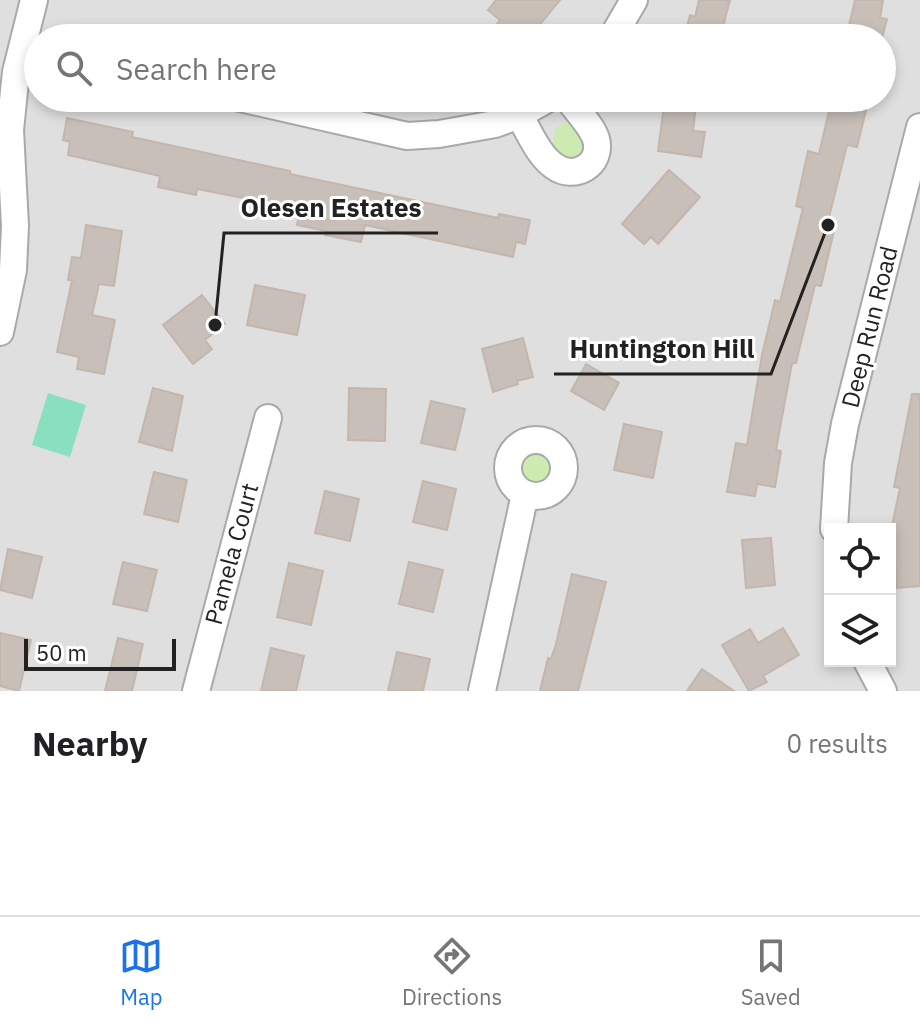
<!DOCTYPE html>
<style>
:root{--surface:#fff;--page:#f6f6f6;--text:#202124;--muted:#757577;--line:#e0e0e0;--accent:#1a73e8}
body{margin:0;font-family:"IBM Plex Sans",sans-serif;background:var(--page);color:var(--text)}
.controls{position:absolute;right:24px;bottom:24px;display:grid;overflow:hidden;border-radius:0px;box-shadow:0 4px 12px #0003}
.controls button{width:72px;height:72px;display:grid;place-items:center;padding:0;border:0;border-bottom:2px solid var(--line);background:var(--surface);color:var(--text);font:40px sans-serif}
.scale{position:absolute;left:24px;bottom:20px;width:152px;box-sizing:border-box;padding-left:8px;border:4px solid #222;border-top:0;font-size:22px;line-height:28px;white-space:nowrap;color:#222;-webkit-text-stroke:6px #fff;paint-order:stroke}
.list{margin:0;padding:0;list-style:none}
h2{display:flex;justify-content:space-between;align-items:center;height:104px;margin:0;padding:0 32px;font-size:34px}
h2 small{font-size:26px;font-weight:400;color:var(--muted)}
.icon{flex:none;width:44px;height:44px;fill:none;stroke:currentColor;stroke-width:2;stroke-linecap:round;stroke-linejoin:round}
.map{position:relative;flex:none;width:920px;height:691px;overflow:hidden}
.search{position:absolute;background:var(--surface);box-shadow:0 4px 12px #0003;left:24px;right:24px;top:24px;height:88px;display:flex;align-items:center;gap:20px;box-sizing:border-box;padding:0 28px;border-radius:44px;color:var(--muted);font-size:30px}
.sheet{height:224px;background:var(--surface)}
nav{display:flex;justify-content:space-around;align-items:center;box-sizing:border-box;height:112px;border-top:2px solid var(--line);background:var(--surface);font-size:22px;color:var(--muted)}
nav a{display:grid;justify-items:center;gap:4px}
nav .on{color:var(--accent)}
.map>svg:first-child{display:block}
</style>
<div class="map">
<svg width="920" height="691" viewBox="0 0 920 691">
<rect width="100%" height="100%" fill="#f2efe9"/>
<path fill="#e0dfdf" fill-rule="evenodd" d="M0,0H920V691H0ZM38,38H882V98H38ZM830,529H890V661H830Z"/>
<g fill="#cdebb0">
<path d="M566,124H575L586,145V152L576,160L565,159C553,148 549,138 559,125Z"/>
<circle cx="535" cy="467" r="15"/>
</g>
<polygon fill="#88e0be" points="48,393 86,405 70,457 32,445"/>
<g fill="#c7bfb8" stroke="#c4b6ab" stroke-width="2">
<polygon points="496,0 560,0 529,38 507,38 494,28 500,20 488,10"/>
<polygon points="699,0 730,0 720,38 684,38 690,15 695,17"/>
<polygon points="855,0 883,0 880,18 887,19 882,38 846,38"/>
<polygon points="665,98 697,98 693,131 705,132 701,157 658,151"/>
<polygon points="832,98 869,98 857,147 847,145 826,229 834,231 821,286 815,285 796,363 792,363 776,450 781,451 775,487 757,484 755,496 727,492 736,443 747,445 762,355 775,300 780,302 803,208 796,206 808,151 819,154"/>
<polygon points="67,118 133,132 132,137 290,171 290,174 498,218 499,214 530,220 525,244 516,242 513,257 365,225 361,242 325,235 326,231 297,225 300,209 197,189 196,195 158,187 160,176 68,155 70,142 63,140"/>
<polygon points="669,170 700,197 658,244 651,237 644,244 622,224"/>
<polygon points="86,225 122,231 114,286 99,284 92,315 115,320 104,374 77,369 79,357 57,352 72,280 68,280 72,257 81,258"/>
<polygon points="255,285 305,295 297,335 247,325"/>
<polygon points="202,295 225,324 205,340 212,349 193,364 163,325"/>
<polygon points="523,338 533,377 517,381 518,384 493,392 482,349"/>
<polygon points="586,364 619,383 604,410 571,391"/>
<polygon points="153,388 183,396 172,451 139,442"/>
<polygon points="349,388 386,389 385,441 348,440"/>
<polygon points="912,394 920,394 920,586 897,588 892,525 900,488 894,487"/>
<polygon points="431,401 465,409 455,450 421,443"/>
<polygon points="624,424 662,432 653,478 614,470"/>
<polygon points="154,472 187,480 178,522 144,514"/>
<polygon points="423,481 456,489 447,530 413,522"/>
<polygon points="325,491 359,499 350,541 315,533"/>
<polygon points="771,538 775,585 746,588 742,540"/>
<polygon points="8,549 42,557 32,598 0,590"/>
<polygon points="123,562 157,570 147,611 113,604"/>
<polygon points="409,562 443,570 433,612 399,604"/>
<polygon points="289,563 323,571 311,625 277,617"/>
<polygon points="572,574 606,582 578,691 540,691 548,658 551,659 556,644"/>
<polygon points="783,628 799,655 763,676 767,682 749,691 722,645 750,629 758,643"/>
<polygon points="0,633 31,640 19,691 0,686"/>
<polygon points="118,638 143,644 132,691 105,691"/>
<polygon points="271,648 304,656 296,691 261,691"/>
<polygon points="397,652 430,659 423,691 388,691"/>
<polygon points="702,669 734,691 687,691"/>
</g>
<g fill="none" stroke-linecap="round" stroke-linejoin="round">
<g stroke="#a9a9a9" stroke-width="30">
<g id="minor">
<polyline points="612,38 634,0"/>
<polyline points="240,98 407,136 439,134 495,124 519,115 549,98"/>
<path d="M519,115C529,131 538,155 554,166C574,181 603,165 596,139C591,124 576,111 568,98"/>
<polyline points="0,332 13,270 15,226 10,130 16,72 34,0"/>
<circle cx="536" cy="468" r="28"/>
<polyline points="834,529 838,463 845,424 920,127"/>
<polyline points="867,661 883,691"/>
<polyline points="196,691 268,418"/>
<polyline points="482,691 525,494"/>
</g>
</g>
<use href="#minor" stroke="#fff" stroke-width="26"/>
</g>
<g text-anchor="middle" stroke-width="6" stroke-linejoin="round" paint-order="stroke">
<g font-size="24" fill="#222" stroke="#fff">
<text transform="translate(870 327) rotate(-76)" y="8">Deep Run Road</text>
<text transform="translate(232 554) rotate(-75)" y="8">Pamela Court</text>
</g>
</g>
<path fill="none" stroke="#222" stroke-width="3" d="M215 325L224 233H438M828 225L771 374H554"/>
<g fill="#222" stroke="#fff" stroke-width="3">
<circle cx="215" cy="325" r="8"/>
<circle cx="828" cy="225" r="8"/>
</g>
<g font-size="26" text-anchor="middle" font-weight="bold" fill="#222" stroke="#fff" stroke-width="6" stroke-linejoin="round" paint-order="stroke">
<text x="331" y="217">Olesen Estates</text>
<text x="662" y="358">Huntington Hill</text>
</g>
</svg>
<div class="controls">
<button><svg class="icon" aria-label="locate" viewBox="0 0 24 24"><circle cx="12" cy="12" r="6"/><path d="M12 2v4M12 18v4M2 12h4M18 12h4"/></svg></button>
<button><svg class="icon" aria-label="layers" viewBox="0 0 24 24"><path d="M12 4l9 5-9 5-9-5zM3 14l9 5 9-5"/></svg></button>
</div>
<div class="scale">50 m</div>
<div class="search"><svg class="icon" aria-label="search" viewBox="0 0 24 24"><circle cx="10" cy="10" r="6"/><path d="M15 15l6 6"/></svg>Search here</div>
</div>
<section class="sheet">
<h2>Nearby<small>0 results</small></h2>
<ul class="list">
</ul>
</section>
<nav>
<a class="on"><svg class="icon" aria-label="map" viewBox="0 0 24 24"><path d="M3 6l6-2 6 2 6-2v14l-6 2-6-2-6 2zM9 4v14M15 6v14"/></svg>Map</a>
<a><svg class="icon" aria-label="directions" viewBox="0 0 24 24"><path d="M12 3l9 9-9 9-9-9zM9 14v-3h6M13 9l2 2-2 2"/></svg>Directions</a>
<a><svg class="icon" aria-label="saved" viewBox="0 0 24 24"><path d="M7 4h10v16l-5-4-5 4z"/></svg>Saved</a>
</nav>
